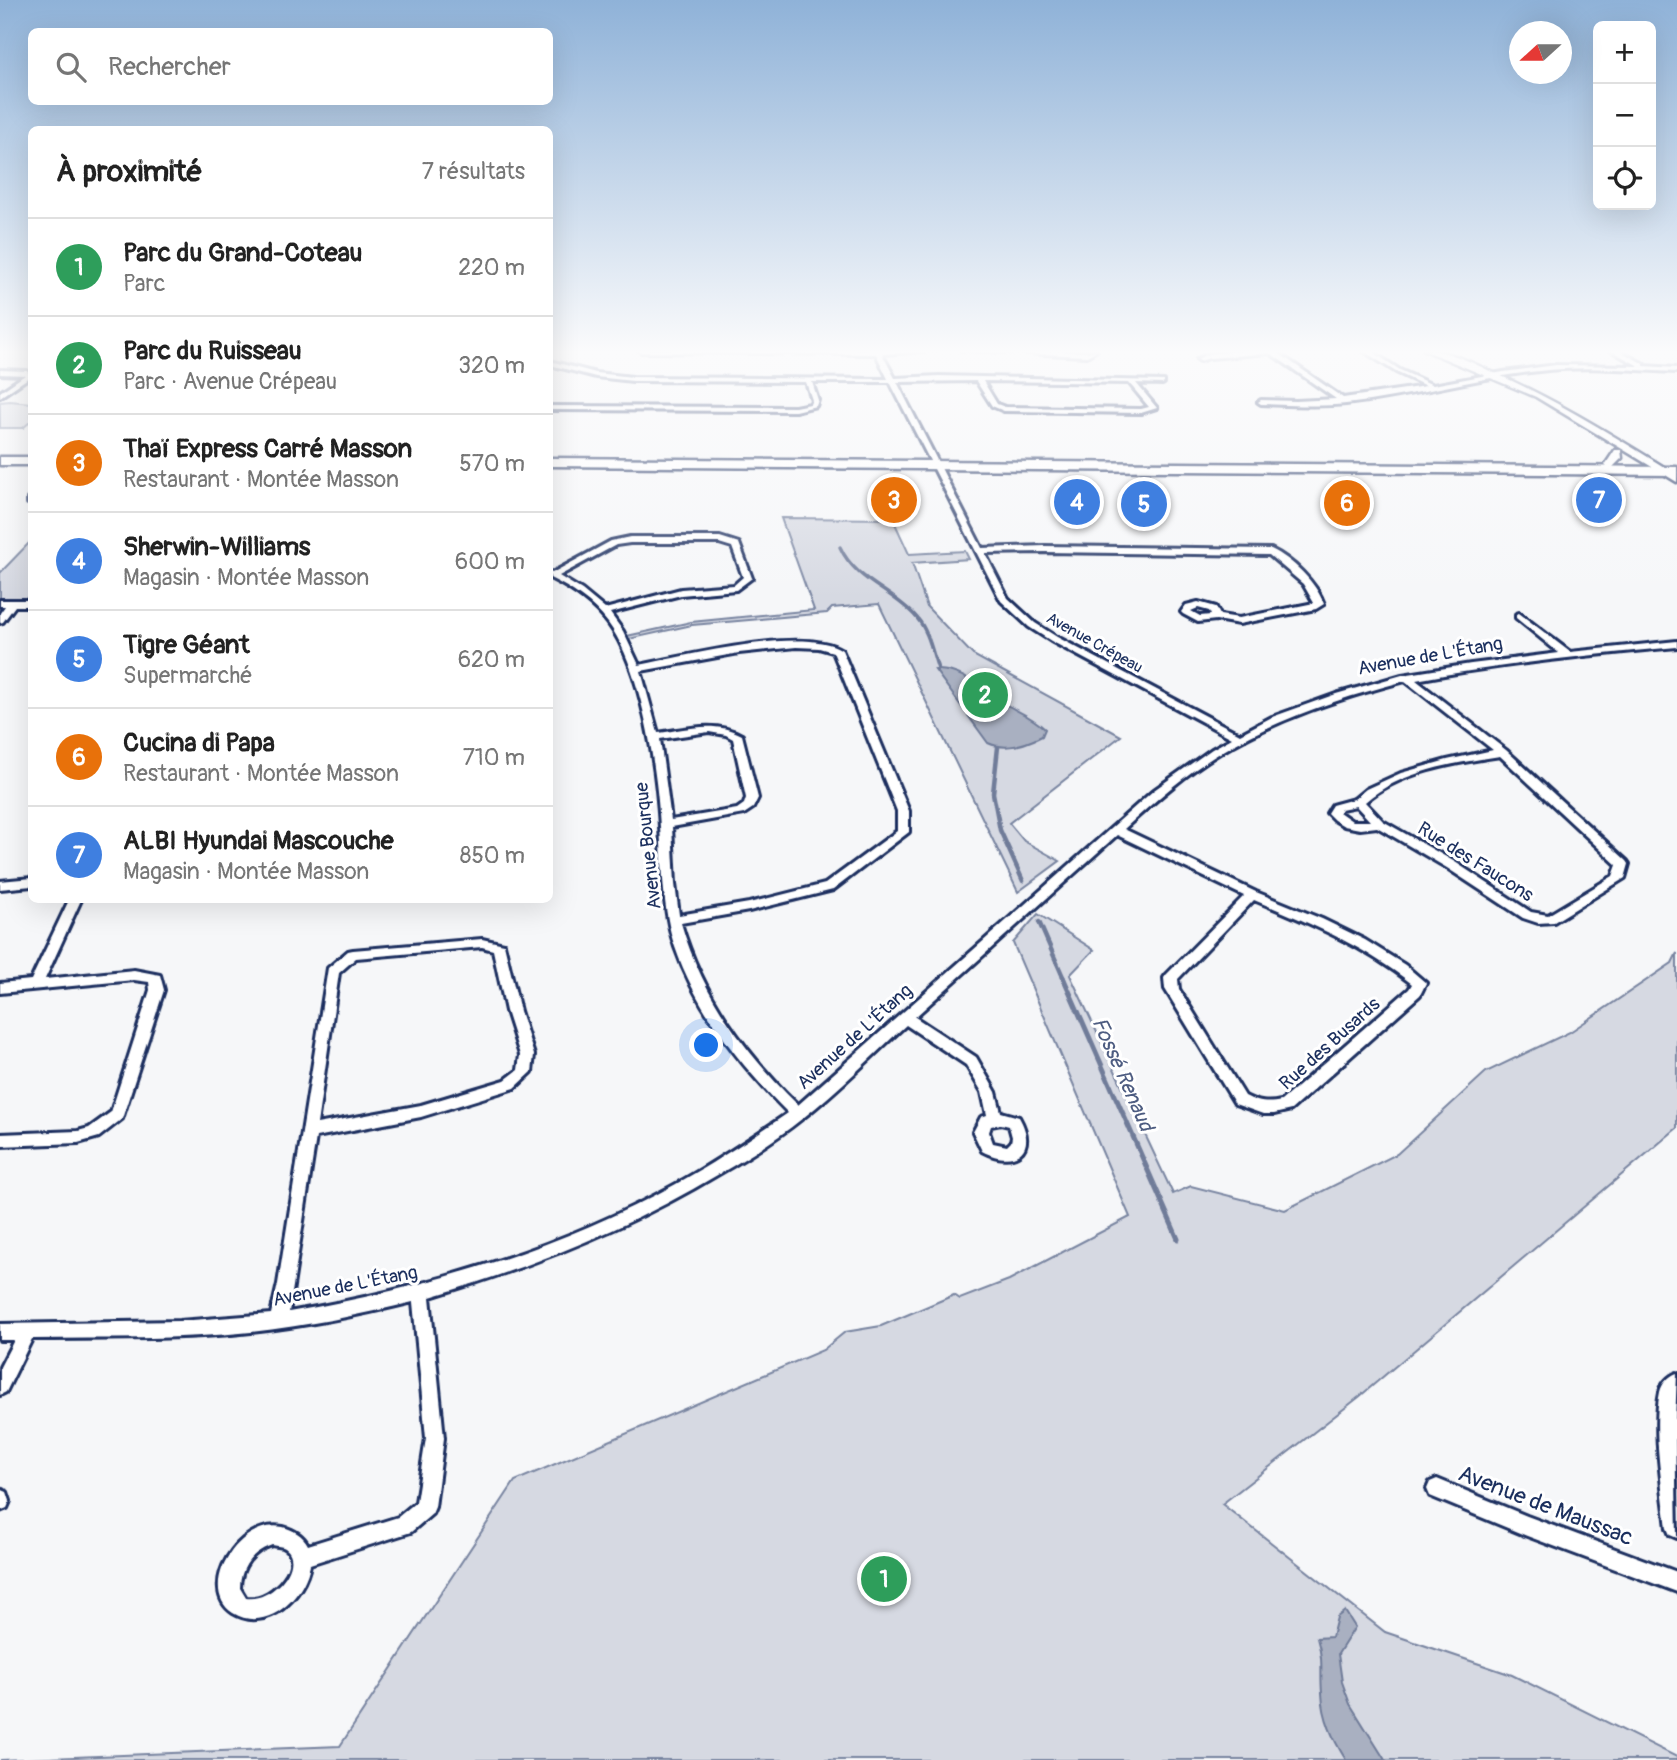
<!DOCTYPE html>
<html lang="fr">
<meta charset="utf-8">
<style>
:root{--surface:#fff;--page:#f2f2f2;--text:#222;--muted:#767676;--line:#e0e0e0;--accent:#2563eb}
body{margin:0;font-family:Pangolin,sans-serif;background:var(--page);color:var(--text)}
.controls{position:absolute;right:21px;top:21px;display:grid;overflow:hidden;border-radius:10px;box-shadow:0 7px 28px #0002}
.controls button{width:63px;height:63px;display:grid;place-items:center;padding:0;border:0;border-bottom:2px solid var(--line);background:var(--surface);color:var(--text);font:35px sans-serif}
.compass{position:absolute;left:1509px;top:21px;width:63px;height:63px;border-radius:50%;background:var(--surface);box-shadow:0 7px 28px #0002;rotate:249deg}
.you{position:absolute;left:707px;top:1046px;width:24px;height:24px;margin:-18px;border:5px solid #fff;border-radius:50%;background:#1a73e8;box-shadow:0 0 0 10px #1a73e833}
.badge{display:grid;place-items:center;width:46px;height:46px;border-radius:50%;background:var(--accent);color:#fff;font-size:23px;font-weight:700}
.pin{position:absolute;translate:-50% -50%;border:4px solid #fff;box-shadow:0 2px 7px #0006}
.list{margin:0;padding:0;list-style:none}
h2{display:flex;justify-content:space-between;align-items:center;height:91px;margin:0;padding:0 28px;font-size:30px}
h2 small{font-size:23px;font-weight:400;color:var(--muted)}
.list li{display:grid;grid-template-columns:46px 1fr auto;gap:21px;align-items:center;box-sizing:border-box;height:98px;padding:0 28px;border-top:2px solid var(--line)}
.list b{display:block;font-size:26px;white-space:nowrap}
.list p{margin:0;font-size:23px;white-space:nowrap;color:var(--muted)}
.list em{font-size:23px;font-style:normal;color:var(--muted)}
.icon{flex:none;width:38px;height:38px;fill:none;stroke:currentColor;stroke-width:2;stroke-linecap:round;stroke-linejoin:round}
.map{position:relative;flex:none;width:1677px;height:1760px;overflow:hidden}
.search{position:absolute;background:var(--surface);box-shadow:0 7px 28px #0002;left:28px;top:28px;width:525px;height:77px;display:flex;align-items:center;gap:18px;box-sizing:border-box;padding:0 24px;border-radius:10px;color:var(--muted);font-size:26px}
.panel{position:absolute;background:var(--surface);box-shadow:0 7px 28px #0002;left:28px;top:126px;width:525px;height:777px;border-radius:10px}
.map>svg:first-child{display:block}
</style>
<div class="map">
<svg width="1677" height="1760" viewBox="0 0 1677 1760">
<rect width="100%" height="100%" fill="#f6f7f9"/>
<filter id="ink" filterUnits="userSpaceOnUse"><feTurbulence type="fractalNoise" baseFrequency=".0143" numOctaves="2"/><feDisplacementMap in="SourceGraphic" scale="14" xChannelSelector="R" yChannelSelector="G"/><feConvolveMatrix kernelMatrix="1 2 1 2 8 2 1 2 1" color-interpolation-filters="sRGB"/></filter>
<g filter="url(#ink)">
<g fill="#d6d9e2" stroke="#7884a0" stroke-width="2">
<polygon points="10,401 31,403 31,421 23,428 0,428 0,402"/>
<polygon points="781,518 893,519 909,554 965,551 969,559 912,563 927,607 973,655 1121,736 1009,823 1024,841 1060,861 1018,892 879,604 832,608 827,613 692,625 629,639 627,636 691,622 814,610"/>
<polygon points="31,541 31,605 0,605 0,573"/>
<polygon points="1038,914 1094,950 1070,975 1173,1194 1191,1186 1285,1210 1397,1154 1486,1072 1570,1032 1672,963 1677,953 1677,1128 1359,1397 1222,1504 1385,1632 1512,1675 1677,1757 1677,1760 0,1760 340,1746 515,1481 823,1350 845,1332 881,1326 954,1295 960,1299 1009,1280 1130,1217 1013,943"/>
</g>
<g fill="#a9b0c1" stroke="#707c99" stroke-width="2">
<path d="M935,670C961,668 982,690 1003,703C1017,711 1033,717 1045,729L1042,736C1025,745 1006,751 988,743Z"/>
<path d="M1345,1611L1355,1627L1338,1654L1342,1682L1350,1704L1385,1760H1346C1333,1739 1323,1719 1322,1693C1320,1671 1324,1661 1317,1638L1332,1637L1337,1617Z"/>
</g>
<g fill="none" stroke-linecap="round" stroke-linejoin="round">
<path stroke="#707c99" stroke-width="3.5" d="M840,547C856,582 893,590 917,618C929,632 932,652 938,669"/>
<g stroke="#707c99" stroke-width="4.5">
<polyline points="998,747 993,793 1000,830 1023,881"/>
<polyline points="1039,922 1064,979"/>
</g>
<polyline stroke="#707c99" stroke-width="5" points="1063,977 1178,1239"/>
<g stroke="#1b2f5e" stroke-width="6">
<g id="minor">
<path d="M638,350H937L882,354L895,378L939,376L1164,381V383L1162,384L1136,383L1157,408L1141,413L1004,411L992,406L976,381L897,382L982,548L1045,546L1271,549C1292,559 1316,582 1324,604L1316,609L1239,624L1216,620L1198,622L1183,614L1181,612L1186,605L1198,602L1216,607L1220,615L1239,618L1314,603L1303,584L1269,555L1045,552L985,553L1008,598L1035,623L1057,637L1240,734L1272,717L1336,694L1402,675L1471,664L1559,653L1516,618V614L1519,613L1570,652L1677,641V647C1589,655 1502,664 1416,680L1506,750L1627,861L1629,864L1625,878L1554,922L1538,923L1523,918L1447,868L1377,827L1360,829L1344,826L1334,820L1327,813L1332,805L1354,799L1366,789L1401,773L1447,760L1493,750L1405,681C1341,698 1278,718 1220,753C1185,774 1154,802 1124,829L1256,892L1322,919L1365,940L1405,965L1426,983L1420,995L1291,1110L1274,1114H1263L1235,1104L1165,989L1164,978L1166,975L1244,896L1117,835L915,1017L976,1057L996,1092L1001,1112L1019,1117C1039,1152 1014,1168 982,1151L973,1132L981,1117L987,1115L982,1092L966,1065L906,1025C872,1056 839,1090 803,1118C777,1139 748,1157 719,1174C628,1229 531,1267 430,1297L444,1438L435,1507L432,1514L411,1532L310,1564C305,1597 267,1634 233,1613C196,1589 238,1518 283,1527C294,1530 303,1535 308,1545L398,1517L416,1502L426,1438L413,1302C360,1315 306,1326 251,1332C178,1340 105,1338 32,1339L6,1392L0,1395V1367L14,1340H0V1324L179,1321L271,1314L278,1284L328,968L348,951L353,950L482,939L504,944L520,1011L534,1055L532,1072L515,1088L421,1117L316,1137L289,1312C424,1288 555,1251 676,1184C714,1163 751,1138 788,1113C741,1066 697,1011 675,947C662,908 663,868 660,827C657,770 642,669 608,623C593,603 572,589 550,578V572L552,573L611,541L630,537H720L739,543L752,578L736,590L681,595L610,613L623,631L639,665C683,657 805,625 842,650L909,811V832L833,890L749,911L681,923C702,995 745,1053 798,1105L1154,790L1212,749L1232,738L1051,641L1029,627L1001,601L890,382H812L818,400L816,406L795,411L550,410V406L795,407L810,404L812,400L806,382L633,381L596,377L550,365V361L596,373L633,377L888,379L876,354L641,352ZM983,381L1129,383L1149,407L1141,409L1005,407L997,404ZM630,543H719L732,547L743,577L734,585L681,589L605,609L582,590L559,576L616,545ZM1198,608L1209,611L1211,615L1200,616L1191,611ZM796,647L819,648L833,652L897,811V831L825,884L749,903L679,915L675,884L672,827L744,814L753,808L758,798L742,735C715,720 687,729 658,733L641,671L739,653ZM709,732L726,735L733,739L746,798L744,804L737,809L671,820L660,739ZM1500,756L1617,865L1613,876L1548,915L1531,912L1455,862L1383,821L1365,802C1400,771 1455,763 1500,756ZM1356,806L1370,821H1352L1339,812L1341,809ZM1254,900C1310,923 1364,946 1412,984L1409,989L1281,1101C1268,1104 1258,1103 1245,1096L1179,989L1178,979ZM482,947L493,950L506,1011L520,1055L518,1070L505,1080L421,1105L317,1124L339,973L356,958ZM1001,1124L1009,1126L1012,1137L1011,1142L1007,1146L993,1143L989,1132L991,1126ZM272,1545C276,1546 280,1546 283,1547C307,1558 275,1602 246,1598L240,1588C240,1567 252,1552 272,1545Z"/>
<polygon points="961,350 1086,352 1097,350 1087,356"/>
<path d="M1257,350H1274L1343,398L1426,386L1396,372L1362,350H1370L1400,370L1433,385L1503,372L1556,365L1639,366L1610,350H1618L1644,364V366L1677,368V372C1631,370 1585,365 1539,371C1474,378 1410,397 1346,404C1319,407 1289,405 1261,404L1258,402L1261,400L1296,401L1336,399L1270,353L1209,358L1200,361L1197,359L1208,354Z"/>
<polygon points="0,370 27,371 31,376 0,397 0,392 25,375 0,374"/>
<rect x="28" y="499" width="4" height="4"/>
<polygon points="0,600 32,600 32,606 15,606 3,622 0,623 0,613 5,606 0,606"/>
<polygon points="32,878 32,886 0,889 0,881"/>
<polygon points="69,900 81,900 45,979 134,970 160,975 164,990 122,1119 99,1137 78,1143 0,1146 0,1134 78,1131 89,1128 111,1112 150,990 149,982 134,980 0,993 0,983 31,980"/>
<path d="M1677,1373L1675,1423L1677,1538L1670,1535L1667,1528C1663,1490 1652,1429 1660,1392C1662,1383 1669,1376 1677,1373Z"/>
<polygon points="1437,1479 1527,1516 1677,1572 1677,1592 1527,1536 1430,1496 1427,1489 1430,1482"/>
<polygon points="0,1489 7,1492 10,1501 7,1508 0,1511"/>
</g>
</g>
<g stroke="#1b2f5e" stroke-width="5">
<g id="tertiary">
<path d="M1424,350C1447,350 1469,361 1490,371C1557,400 1615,437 1677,475V482L1536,397Z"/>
<polygon points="1615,450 1621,450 1622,458 1613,467 1607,467 1605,465"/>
</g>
</g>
<g stroke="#1b2f5e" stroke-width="5">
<g id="primary">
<rect x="0" y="457" width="32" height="8"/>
<polygon points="550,458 1677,467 1677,475 550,466"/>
</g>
</g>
<use href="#minor" fill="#fff" fill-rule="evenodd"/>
<use href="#tertiary" fill="#fff" fill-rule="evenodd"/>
<use href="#primary" fill="#fff" fill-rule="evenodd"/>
</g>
</g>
<linearGradient id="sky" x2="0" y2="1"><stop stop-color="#8fb2d8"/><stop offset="0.59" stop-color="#fbfbfc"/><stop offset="1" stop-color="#fbfbfc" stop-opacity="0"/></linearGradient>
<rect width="1677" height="597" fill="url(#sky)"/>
<g text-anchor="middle" stroke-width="6" stroke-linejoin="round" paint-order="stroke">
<g font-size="16" fill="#1b2f5e" stroke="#fff">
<text transform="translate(1095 642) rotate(29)" y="6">Avenue Crépeau</text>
</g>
<g font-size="19" fill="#1b2f5e" stroke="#fff">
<text transform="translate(1430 655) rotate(-10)" y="7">Avenue de L'Étang</text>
<text transform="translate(647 846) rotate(-96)" y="7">Avenue Bourque</text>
<text transform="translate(1476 861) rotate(32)" y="7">Rue des Faucons</text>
<text transform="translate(854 1036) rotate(-42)" y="7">Avenue de L'Étang</text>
<text transform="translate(1329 1043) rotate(-42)" y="7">Rue des Busards</text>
<text transform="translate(345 1285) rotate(-11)" y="7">Avenue de L'Étang</text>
</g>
<g font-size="21" font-style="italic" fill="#4d5c81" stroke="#fff">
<text transform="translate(1123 1074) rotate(66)" y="7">Fossé Renaud</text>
</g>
<g font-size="23" fill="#1b2f5e" stroke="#fff">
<text transform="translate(1546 1505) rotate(21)" y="8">Avenue de Maussac</text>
</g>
</g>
</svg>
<div class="controls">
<button>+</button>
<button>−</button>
<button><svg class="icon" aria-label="locate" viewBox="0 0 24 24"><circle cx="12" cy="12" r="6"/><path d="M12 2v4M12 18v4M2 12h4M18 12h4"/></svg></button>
</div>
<svg class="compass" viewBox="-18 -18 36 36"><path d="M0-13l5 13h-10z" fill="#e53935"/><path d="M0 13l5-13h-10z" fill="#767676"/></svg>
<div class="you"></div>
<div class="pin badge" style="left:884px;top:1579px;background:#2e9e5b">1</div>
<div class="pin badge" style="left:985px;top:695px;background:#2e9e5b">2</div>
<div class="pin badge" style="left:894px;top:500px;background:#e8710a">3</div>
<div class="pin badge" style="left:1077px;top:502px;background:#3f7fe0">4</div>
<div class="pin badge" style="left:1144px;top:504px;background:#3f7fe0">5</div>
<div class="pin badge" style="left:1347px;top:503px;background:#e8710a">6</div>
<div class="pin badge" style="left:1599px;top:500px;background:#3f7fe0">7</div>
<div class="search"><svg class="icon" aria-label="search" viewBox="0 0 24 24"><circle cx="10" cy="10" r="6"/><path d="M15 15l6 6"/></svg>Rechercher</div>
<section class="panel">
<h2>À proximité<small>7 résultats</small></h2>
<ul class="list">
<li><span class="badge" style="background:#2e9e5b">1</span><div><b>Parc du Grand-Coteau</b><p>Parc</p></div><em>220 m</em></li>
<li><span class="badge" style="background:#2e9e5b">2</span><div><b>Parc du Ruisseau</b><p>Parc · Avenue Crépeau</p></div><em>320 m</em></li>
<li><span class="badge" style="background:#e8710a">3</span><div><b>Thaï Express Carré Masson</b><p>Restaurant · Montée Masson</p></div><em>570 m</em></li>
<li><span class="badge" style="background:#3f7fe0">4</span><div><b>Sherwin-Williams</b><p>Magasin · Montée Masson</p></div><em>600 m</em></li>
<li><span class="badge" style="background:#3f7fe0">5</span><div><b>Tigre Géant</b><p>Supermarché</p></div><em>620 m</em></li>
<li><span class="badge" style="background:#e8710a">6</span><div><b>Cucina di Papa</b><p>Restaurant · Montée Masson</p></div><em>710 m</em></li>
<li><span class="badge" style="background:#3f7fe0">7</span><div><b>ALBI Hyundai Mascouche</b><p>Magasin · Montée Masson</p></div><em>850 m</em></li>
</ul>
</section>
</div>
